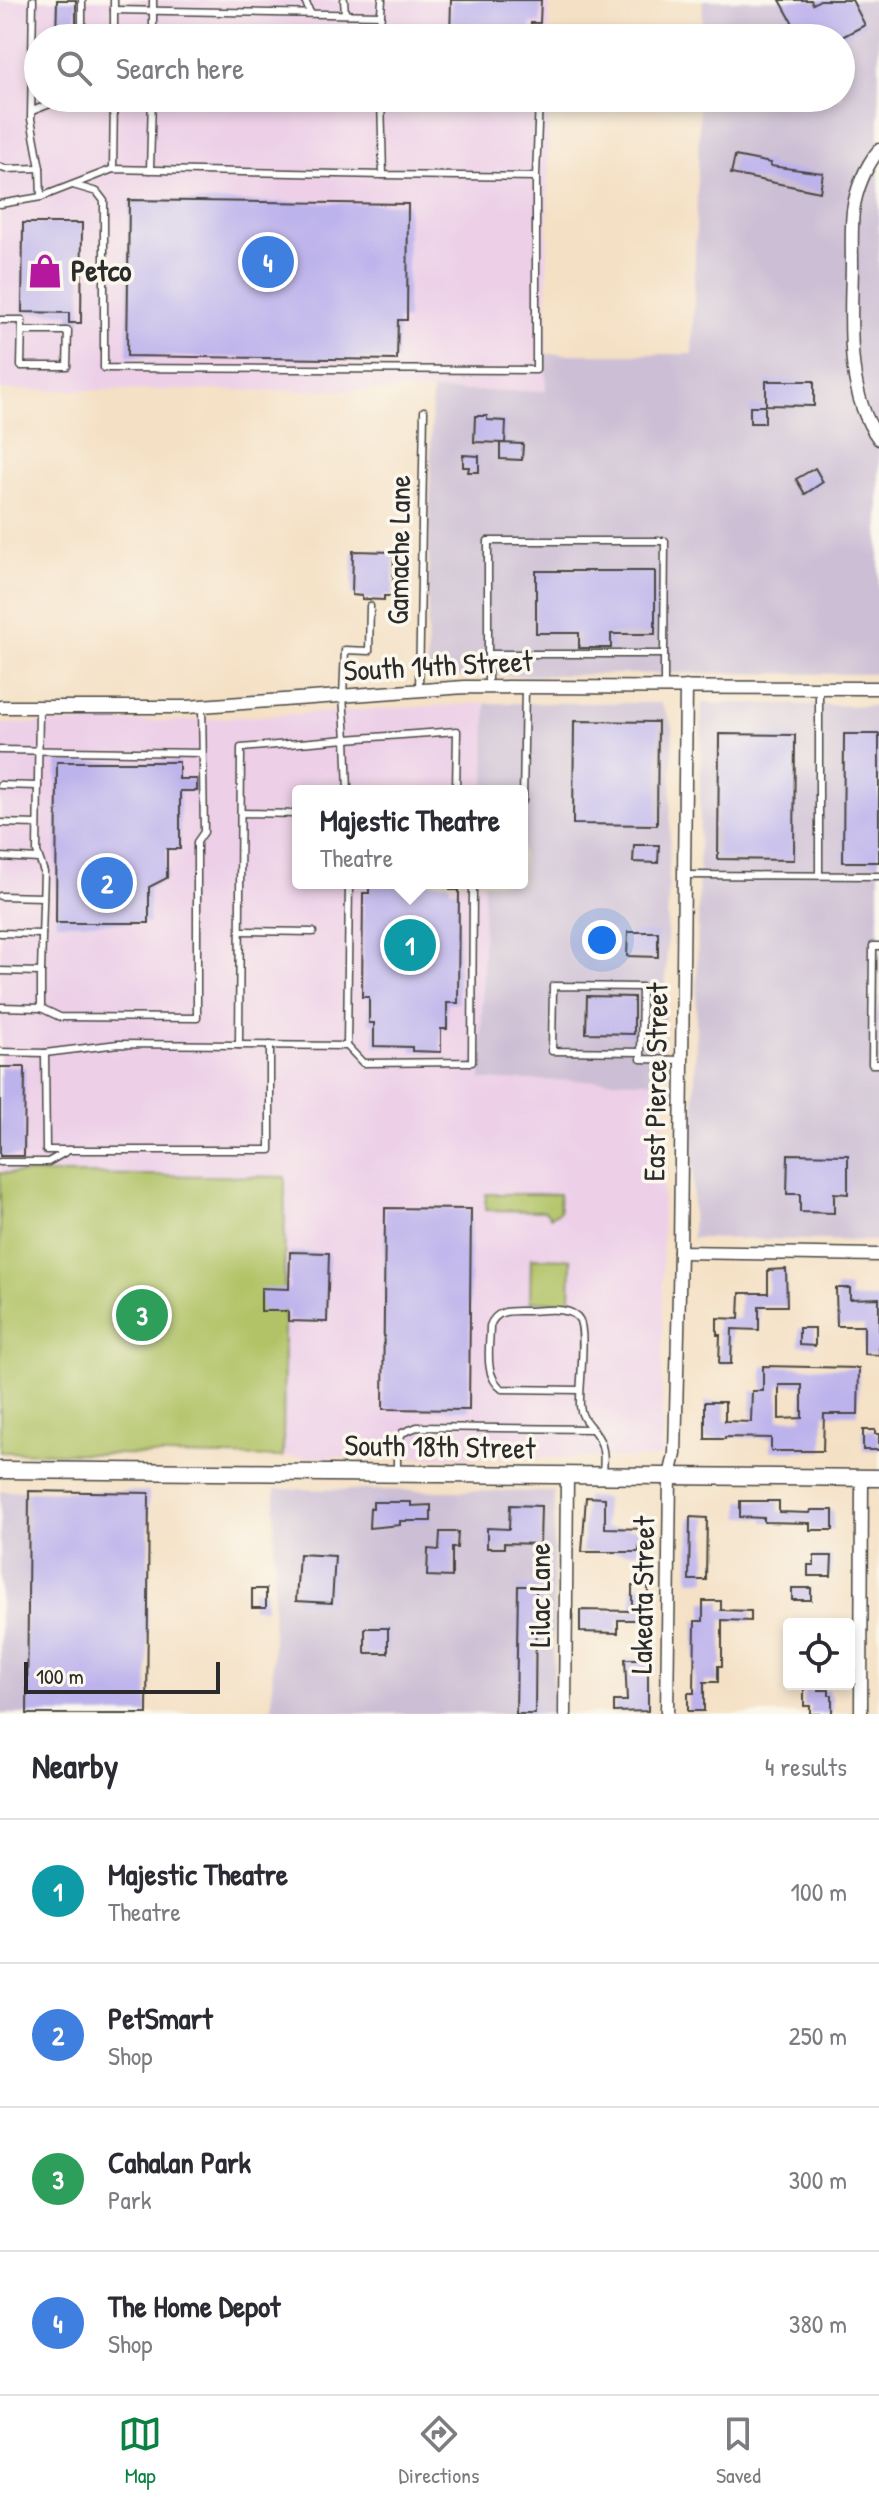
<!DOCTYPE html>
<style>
:root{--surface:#fff;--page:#f7f7f7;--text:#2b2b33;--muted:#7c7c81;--line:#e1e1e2;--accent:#0b8043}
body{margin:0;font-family:"Patrick Hand",sans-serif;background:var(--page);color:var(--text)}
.controls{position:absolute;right:24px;bottom:24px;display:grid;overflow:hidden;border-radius:8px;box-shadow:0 4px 12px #0003}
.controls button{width:72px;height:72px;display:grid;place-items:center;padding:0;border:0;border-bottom:2px solid var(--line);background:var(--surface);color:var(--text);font:40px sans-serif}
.scale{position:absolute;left:24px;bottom:20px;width:196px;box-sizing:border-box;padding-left:8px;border:4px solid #2b2b2b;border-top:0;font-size:22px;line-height:28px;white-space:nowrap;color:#2b2b2b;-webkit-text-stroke:6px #fbf7ec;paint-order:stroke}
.you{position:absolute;left:602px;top:940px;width:28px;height:28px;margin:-20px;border:6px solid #fff;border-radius:50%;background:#1a73e8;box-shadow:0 0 0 12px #1a73e833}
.badge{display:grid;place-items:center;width:52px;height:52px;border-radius:50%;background:var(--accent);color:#fff;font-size:26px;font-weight:700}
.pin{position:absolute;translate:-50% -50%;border:4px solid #fff;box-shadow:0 2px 8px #0006}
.popup{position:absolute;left:292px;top:785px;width:236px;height:104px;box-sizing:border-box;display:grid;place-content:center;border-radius:8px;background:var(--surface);filter:drop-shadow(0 2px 6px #0005);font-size:26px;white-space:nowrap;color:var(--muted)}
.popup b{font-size:30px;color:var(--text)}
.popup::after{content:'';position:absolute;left:50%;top:100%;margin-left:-16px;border:16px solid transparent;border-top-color:var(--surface)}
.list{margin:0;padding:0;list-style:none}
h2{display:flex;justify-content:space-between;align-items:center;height:104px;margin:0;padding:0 32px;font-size:34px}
h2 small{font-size:26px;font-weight:400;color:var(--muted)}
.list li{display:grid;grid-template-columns:52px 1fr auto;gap:24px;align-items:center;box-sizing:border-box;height:144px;padding:0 32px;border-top:2px solid var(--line)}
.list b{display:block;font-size:30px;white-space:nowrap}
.list p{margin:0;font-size:26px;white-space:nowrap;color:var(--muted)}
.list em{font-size:26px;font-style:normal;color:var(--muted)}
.icon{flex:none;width:44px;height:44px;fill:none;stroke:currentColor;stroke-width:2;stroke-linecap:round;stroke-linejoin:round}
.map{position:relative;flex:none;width:879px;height:1714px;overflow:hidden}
.search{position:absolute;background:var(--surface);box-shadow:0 4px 12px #0003;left:24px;right:24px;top:24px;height:88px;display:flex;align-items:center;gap:20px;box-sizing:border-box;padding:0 28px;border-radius:44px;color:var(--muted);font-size:30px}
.sheet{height:680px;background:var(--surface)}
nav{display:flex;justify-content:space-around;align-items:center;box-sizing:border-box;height:112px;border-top:2px solid var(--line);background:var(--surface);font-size:22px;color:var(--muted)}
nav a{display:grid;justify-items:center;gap:4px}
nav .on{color:var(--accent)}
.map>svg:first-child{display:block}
</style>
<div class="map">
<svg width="879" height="1714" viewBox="0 0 879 1714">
<rect width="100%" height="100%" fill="#fbf7ec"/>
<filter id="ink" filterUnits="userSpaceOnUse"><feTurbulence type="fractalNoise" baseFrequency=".0125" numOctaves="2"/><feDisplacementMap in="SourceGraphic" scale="16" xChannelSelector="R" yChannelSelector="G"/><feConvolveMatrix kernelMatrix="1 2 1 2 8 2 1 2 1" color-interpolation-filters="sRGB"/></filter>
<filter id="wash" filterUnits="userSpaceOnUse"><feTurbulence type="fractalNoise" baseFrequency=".006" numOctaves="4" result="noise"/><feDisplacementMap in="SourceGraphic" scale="32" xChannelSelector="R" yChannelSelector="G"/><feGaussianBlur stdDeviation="1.8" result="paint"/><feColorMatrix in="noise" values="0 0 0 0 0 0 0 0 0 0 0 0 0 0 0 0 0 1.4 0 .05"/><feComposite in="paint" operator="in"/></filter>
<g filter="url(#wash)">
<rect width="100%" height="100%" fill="#f4e0c4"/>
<g fill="#edd0e8">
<polygon points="0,0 550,0 549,38 38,38 38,98 549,98 546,391 0,390"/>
<polygon points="486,703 485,791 298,791 298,883 484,883 482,1080 663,1081 662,1454 657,1458 283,1457 285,1177 0,1173 0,724 175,721"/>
</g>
<g fill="#ccbed4">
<polygon points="703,0 879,0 879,674 683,673 435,677 427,674 432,391 546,391 546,354 692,354 700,98 841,98 841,38 702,38"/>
<polygon points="486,703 661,703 673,727 663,1081 481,1080 484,883 522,883 522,791 485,791"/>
<polygon points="702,703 879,706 879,1241 692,1238"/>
<polygon points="275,1489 554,1492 553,1714 272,1714"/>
<polygon points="0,1491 149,1491 147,1714 0,1714"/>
</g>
<g fill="#b1c366" stroke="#6e7748" stroke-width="2">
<polygon points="0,1173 285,1177 283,1457 0,1452"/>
<polygon points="486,1194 559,1194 560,1211 551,1217 545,1211 485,1210"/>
<polygon points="531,1258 571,1259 570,1302 530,1301"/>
</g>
<g id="blocks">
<g fill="#bdb3ec" fill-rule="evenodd">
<polygon points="57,0 76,0 76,38 56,38"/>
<polygon points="451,0 541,0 540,23 531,23 530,38 450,38"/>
<polygon points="780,0 811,0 813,4 820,0 852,0 865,25 840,38 830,38 828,33 819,38 801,38"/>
<polygon points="735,156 771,163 770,166 823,173 820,192 731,174"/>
<polygon points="129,200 408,204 407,320 398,320 397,360 127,356"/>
<polygon points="23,223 82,223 81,323 69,323 69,313 22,312"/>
<polygon points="766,381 814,381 814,406 766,405"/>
<rect x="750" y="406" width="15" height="17"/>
<polygon points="475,416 487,416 487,420 506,421 505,443 474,442"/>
<polygon points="500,443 523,444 522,460 500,459"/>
<polygon points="463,455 479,456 479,472 468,472 469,467 463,467"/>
<polygon points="815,468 823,482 805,494 796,479"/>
<polygon points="353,551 394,552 393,596 384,596 384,600 362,599 362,596 352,595"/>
<polygon points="536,571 655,571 655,634 611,634 611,648 579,648 579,633 536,633"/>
<polygon points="574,721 658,722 657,825 573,824"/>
<polygon points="719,734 795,735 794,860 718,859"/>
<polygon points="844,734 879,734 879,862 843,862"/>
<polygon points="57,762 179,762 179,779 197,779 197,791 180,791 180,849 167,849 167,878 149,887 149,923 56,923"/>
<polygon points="634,845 659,845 658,863 633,862"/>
<polygon points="369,883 450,883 450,890 459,890 458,1003 447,1003 447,1029 441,1029 441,1052 412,1051 412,1047 374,1046 374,1023 369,1023 369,997 362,997 363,893 369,893"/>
<polygon points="628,932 658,932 658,957 627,956"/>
<polygon points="587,996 634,997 634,1034 586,1033"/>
<polygon points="0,1067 25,1067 24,1156 0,1156"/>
<polygon points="788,1154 848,1155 848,1194 834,1193 834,1213 800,1212 800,1194 787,1194"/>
<polygon points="385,1208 471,1209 469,1410 383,1409"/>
<polygon points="290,1252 329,1253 327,1322 288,1321 288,1311 261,1311 261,1288 289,1289"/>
<polygon points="786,1269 787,1306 759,1306 759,1330 732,1329 731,1364 719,1364 720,1335 717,1335 717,1318 739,1319 740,1293 768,1293 768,1270"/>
<polygon points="836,1288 850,1288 850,1299 879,1298 879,1355 864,1354 864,1326 837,1326"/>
<polygon points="799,1328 815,1328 815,1346 799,1345"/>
<path d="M763,1366L859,1368L858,1414H824L823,1451H771V1438L725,1437V1439H705V1402H725V1421L751,1422L752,1391H763ZM779,1385H802V1418L779,1419Z"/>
<polygon points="863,1430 875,1430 875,1434 879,1434 879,1450 863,1450"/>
<polygon points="29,1491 149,1493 147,1714 27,1714"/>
<polygon points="586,1497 605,1498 605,1528 649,1529 649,1546 639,1546 639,1552 582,1552"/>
<polygon points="740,1501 779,1501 779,1512 810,1513 811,1510 833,1510 833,1530 810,1530 810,1523 764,1522 764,1518 740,1517"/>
<polygon points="373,1502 411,1502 411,1506 431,1505 431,1521 400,1521 400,1525 369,1528 370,1508 373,1508"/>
<polygon points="510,1505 541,1506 540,1544 504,1543 504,1548 487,1548 487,1528 509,1529"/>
<polygon points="690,1517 707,1518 706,1580 689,1580"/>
<polygon points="440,1532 458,1532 457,1548 452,1548 452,1577 427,1576 428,1549 439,1550"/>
<polygon points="299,1554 335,1556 332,1603 296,1601"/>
<polygon points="814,1556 832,1556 831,1576 808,1576 808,1565 814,1565"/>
<polygon points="518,1586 536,1586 535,1714 516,1714"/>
<polygon points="632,1586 648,1586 648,1620 618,1620 618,1633 580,1632 580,1610 632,1611"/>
<rect x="792" y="1588" width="19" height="12"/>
<rect x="252" y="1589" width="14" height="19"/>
<polygon points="703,1601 721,1601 721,1610 751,1611 751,1621 722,1620 722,1666 718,1666 718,1682 704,1682 704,1711 688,1711 688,1693 694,1693 695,1621 703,1621"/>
<rect x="365" y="1628" width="23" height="25"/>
<polygon points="625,1659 648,1659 648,1711 614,1712 614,1701 627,1701"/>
<polygon points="804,1684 819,1684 819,1690 829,1690 829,1695 832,1695 832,1714 810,1714 810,1706 804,1706"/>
</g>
</g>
</g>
<g filter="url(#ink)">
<use href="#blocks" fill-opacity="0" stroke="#494642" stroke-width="2"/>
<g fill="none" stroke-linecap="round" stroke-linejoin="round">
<g stroke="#494642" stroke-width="9">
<g id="service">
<polyline points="305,0 310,13"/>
<polyline points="344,0 345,14"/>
<polyline points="114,10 381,15"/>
<polyline points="82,38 82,0"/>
<polyline points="114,38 114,0"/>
<polyline points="153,38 153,0"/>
<polyline points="379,38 382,0"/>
<polyline points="381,98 383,175 536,177 539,98"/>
<polyline points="32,111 65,98"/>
<polyline points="0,167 5,169 40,168"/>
<polyline points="113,169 114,98"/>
<polyline points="150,170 152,98"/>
<polyline points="73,185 97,192 104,201 104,368 536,370 536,177"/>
<polyline points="41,197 113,169 383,175"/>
<polyline points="0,204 41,197 40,168 31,119 33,0"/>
<polyline points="0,320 22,320 21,366 67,366 68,331 22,331"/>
<polyline points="370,606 369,651 345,650 343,696 346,739 457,731 456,791"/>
<polyline points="488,654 488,541 665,541 664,654"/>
<polyline points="488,687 488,654 664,654 664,687"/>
<polyline points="419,690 424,411"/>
<polyline points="39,709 37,852 44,872 41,972"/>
<polyline points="0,750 202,753"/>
<polyline points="0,785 38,786"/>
<polyline points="523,801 525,687"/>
<polyline points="241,813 298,814"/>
<polyline points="0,823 37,824"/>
<polyline points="0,857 39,859"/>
<polyline points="684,875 879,876"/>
<polyline points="819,875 819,688"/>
<polyline points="0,896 43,897"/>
<polyline points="240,931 313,932"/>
<polyline points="0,933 42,934"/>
<polyline points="879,946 873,946 872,1064 879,1064"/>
<polyline points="0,971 41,972 41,1008 0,1007"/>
<polyline points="41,1008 60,1017 197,1018 197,842 204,832 202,706"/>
<polyline points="239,1045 241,748 346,739 348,791"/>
<polyline points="347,1046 349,883"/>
<polyline points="0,1052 45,1053 118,1044 347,1046 363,1063 472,1062 473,883"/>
<polyline points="641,1052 552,1051 553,986 642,987 641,1059 682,1060"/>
<polyline points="45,1053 46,1150 270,1150 270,1045"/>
<polyline points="0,1162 48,1162 69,1150"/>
<path d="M580,1390L502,1389C483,1376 490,1346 490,1326C496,1309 511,1311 526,1311C541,1311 570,1305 579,1319C587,1332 579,1388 580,1406C581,1420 591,1425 598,1437C605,1448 604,1460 603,1473"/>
<polyline points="397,1473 397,1446 402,1433 417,1427 592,1429"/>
</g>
</g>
<g stroke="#494642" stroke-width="15">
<g id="minor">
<path d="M879,150C865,167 856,190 853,211C851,229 852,249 852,267C851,320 845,394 879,439"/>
<polyline points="0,707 187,707 465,687 879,688"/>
<polyline points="680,1252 879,1255"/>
<polyline points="565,1714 567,1476"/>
<polyline points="667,1714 670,1476 675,1454 680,1252 686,687"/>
<polyline points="861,1714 862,1478"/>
</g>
</g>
<g stroke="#494642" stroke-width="19">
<polyline id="tertiary" points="0,1470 879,1478"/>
</g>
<use href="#service" stroke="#fff" stroke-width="6"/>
<use href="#minor" stroke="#fff" stroke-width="12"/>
<use href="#tertiary" stroke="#fff" stroke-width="16"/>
</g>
</g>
<defs>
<g id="shop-bare" transform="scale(2.76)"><path d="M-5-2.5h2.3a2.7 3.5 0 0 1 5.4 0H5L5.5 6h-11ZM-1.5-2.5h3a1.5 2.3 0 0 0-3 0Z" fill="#b5179e" stroke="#fbf7ec" stroke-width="2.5" paint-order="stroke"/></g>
</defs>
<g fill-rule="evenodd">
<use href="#shop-bare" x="45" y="271"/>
</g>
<g text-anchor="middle" stroke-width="7" stroke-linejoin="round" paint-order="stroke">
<g font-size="30" font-weight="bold" fill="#2b2b2b" stroke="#fbf7ec" text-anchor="start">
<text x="71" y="281">Petco</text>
</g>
<g font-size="30" fill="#2b2b2b" stroke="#fbf7ec">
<text transform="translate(399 550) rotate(-89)" y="10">Gamache Lane</text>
<text transform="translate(438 666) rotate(-3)" y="10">South 14th Street</text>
<text transform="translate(656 1082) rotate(-89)" y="10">East Pierce Street</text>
<text transform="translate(440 1447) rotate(1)" y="10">South 18th Street</text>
<text transform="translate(540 1595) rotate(-90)" y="10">Lilac Lane</text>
<text transform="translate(643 1595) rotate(-89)" y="10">Lakeata Street</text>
</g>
</g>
</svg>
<div class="controls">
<button><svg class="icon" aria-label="locate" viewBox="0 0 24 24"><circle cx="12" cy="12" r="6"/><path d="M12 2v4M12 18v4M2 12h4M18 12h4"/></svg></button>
</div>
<div class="scale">100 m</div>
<div class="you"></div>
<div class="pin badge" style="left:410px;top:945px;background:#0f9aa8">1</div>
<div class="popup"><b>Majestic Theatre</b>Theatre</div>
<div class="pin badge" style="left:107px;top:883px;background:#3f7fe0">2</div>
<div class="pin badge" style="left:142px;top:1315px;background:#2e9e5b">3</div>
<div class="pin badge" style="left:268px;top:262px;background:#3f7fe0">4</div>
<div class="search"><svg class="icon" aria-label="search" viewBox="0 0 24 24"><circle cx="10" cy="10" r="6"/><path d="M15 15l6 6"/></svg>Search here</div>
</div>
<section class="sheet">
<h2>Nearby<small>4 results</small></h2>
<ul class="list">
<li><span class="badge" style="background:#0f9aa8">1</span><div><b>Majestic Theatre</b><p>Theatre</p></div><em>100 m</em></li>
<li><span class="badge" style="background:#3f7fe0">2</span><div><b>PetSmart</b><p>Shop</p></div><em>250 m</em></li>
<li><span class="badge" style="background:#2e9e5b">3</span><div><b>Cahalan Park</b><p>Park</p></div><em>300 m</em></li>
<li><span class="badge" style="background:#3f7fe0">4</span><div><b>The Home Depot</b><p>Shop</p></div><em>380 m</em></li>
</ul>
</section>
<nav>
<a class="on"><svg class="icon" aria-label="map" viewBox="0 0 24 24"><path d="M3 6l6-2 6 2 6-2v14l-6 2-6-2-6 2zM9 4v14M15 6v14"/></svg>Map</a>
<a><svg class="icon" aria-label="directions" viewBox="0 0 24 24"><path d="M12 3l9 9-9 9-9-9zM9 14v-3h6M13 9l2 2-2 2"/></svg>Directions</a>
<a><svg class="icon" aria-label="saved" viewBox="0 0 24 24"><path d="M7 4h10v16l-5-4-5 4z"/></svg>Saved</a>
</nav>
